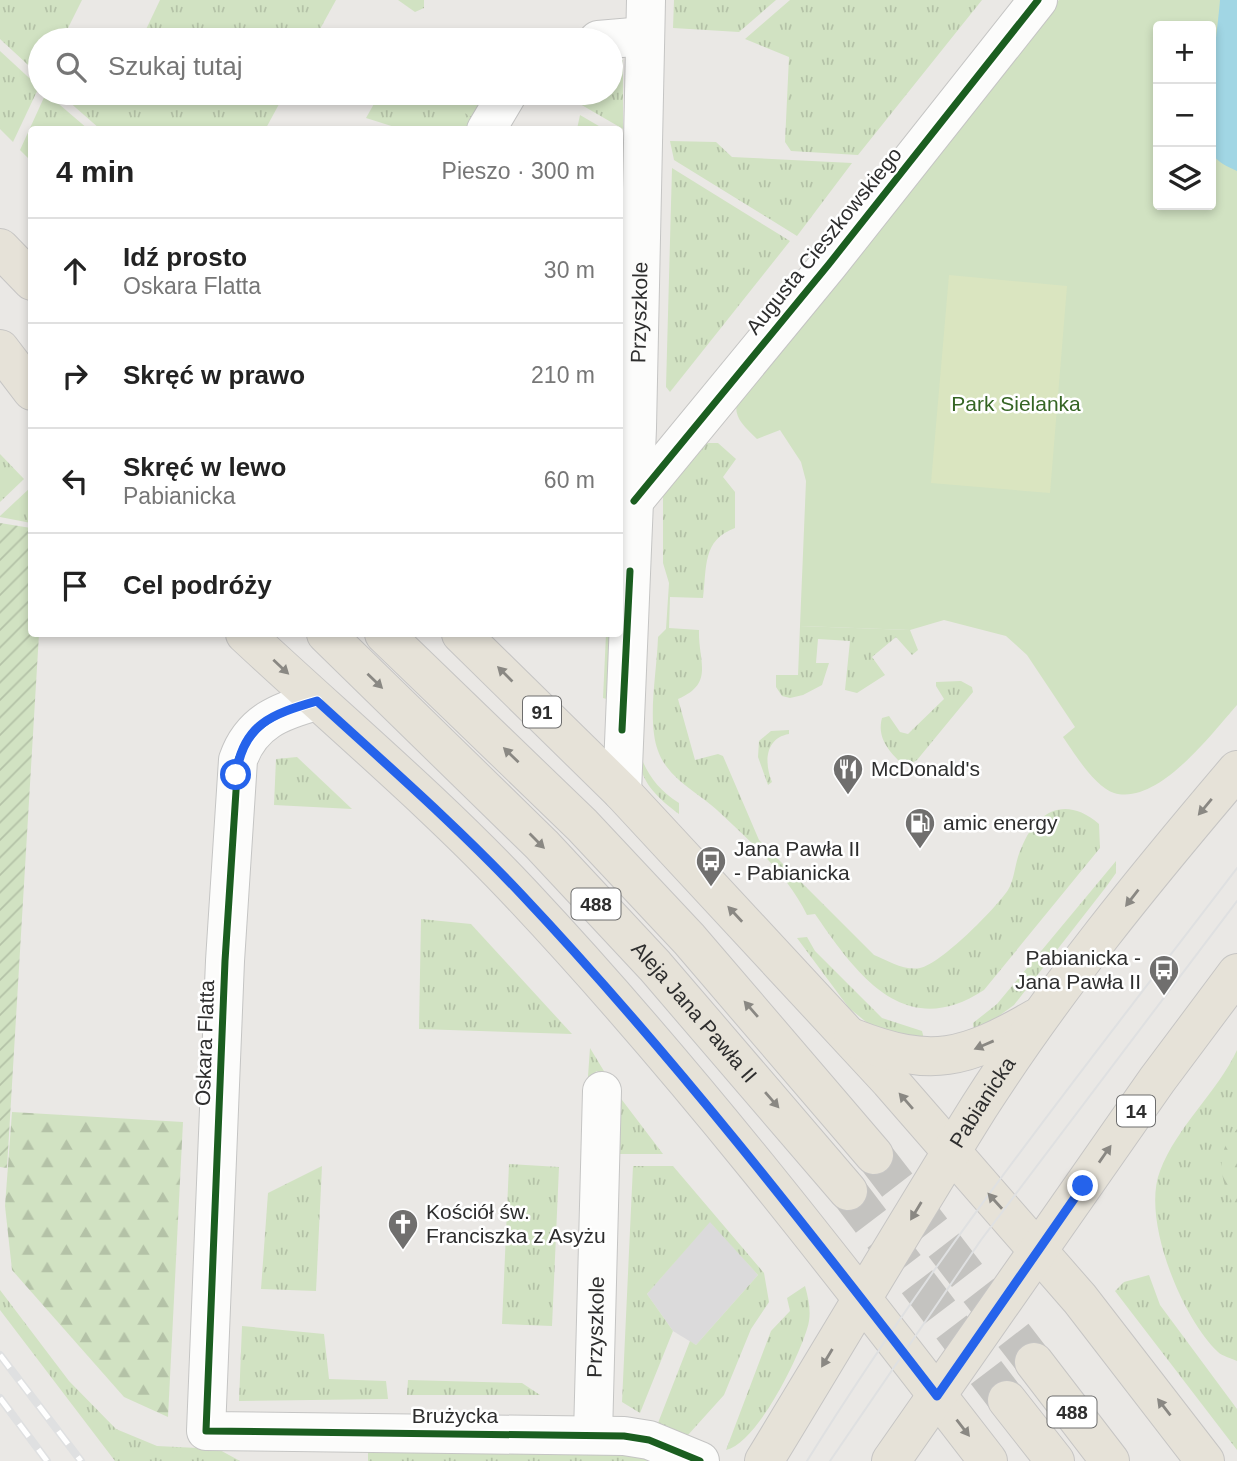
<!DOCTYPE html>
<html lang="pl">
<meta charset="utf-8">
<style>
:root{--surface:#fff;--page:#f2f2f2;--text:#222;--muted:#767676;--line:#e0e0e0}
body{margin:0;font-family:Helvetica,sans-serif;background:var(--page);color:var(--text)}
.controls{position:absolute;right:21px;top:21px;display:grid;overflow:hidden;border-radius:7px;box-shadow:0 4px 10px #0003}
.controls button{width:63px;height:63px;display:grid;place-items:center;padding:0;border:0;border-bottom:2px solid var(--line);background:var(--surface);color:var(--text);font:35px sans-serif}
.stop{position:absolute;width:21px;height:21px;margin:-16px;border:5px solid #2563eb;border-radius:50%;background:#fff}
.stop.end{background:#2563eb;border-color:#fff;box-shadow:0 2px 7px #0008}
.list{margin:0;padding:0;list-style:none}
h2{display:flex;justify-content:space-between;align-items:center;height:91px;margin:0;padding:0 28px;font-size:30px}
h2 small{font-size:23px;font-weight:400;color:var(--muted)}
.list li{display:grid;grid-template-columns:46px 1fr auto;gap:21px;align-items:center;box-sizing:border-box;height:105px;padding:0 28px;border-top:2px solid var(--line)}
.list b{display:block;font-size:26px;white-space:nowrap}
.list p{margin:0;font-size:23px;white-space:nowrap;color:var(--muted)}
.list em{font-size:23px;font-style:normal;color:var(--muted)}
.icon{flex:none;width:38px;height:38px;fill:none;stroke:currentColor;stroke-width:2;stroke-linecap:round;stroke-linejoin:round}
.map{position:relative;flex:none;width:1237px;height:1461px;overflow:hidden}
.search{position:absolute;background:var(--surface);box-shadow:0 4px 10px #0003;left:28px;top:28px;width:595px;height:77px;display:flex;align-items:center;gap:18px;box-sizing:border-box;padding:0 24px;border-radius:38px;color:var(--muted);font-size:26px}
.panel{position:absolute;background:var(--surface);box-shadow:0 4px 10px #0003;left:28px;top:126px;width:595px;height:511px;border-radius:7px}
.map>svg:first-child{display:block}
</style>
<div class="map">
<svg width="1237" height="1461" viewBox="0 0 1237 1461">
<defs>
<pattern id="grass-tufts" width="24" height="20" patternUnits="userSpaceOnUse" patternTransform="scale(1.75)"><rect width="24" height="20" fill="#d1e2c2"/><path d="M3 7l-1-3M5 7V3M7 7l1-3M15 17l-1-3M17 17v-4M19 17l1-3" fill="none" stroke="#b4c2a7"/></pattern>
<pattern id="forest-firs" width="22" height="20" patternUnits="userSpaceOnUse" patternTransform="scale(1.75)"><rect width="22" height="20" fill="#d1e2c2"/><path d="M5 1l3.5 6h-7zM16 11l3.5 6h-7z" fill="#b4c2a7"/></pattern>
<pattern id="garden-furrows" width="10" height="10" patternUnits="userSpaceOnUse" patternTransform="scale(1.75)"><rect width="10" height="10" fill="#d1e2c2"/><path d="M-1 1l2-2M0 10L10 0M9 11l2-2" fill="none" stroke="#b4c2a7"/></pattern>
</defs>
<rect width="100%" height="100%" fill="#eae8e5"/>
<polygon fill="#dbdadb" points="710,1221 758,1275 696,1345 673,1331 647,1294"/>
<g fill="url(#grass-tufts)">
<polygon points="0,0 82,0 62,40 40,40 40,76 0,39"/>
<polygon points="160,0 336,0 314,40 141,40"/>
<polygon points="398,0 424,0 424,8 415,12"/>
<polygon points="674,0 776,0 739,32 673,28"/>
<polygon points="790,0 982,0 858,155 791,151 785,142 789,57 745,39"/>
<polygon points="415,28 438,40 408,40"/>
<polygon points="0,51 39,87 13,142 0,129"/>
<polygon points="617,57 623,60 623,129 561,93 611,93 611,58"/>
<polygon points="46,93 88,129 32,130 31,161 20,150"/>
<polygon points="59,93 285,93 265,130 100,129"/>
<polygon points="380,93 494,93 473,129 401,129 366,118"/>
<polygon points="580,115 604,129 577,129"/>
<polygon points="670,141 716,142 732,157 852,163 797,236 674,160"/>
<polygon points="672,168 790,241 670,392 666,387"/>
<path d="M708,443H718L736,459L723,477L735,492V528C702,540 707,567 703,598L670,597L669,628L699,630C698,662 715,683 678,699L695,760L718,754L723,756L759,840L874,955C888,961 905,971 920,968C941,964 995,909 1008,890C1015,879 1015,861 1021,849C1036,811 1065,795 1099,824L1100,848L984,990C905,1042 857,975 815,914L807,915C787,874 750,841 717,810C690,786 659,775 654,734C650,704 657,668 658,637L666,629L669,583L663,563V490L699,446Z"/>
<polygon points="0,454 24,479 0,502"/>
<polygon points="31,487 31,523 0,517 0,516"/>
<polygon points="800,626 910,630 918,650 912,655 896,637 872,657 885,675 857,693 845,690 850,641 818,639 816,663 829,663 822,685 803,695 790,698 782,696 776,687 776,675 798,675"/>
<polygon points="606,634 613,634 610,700 603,698"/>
<path d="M961,681L972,687L973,692L917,760L912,763L900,762C887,749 877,736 882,718L889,716L900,732L908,734L944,699L936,686V682Z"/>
<path d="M789,730V734C765,738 764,763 772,782L768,785L758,757L759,741L771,731Z"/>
<path d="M638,749C646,773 657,789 679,803V814C655,796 638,780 638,749Z"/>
<polygon points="297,757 352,809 274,805 276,759"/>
<polygon points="1116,861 1116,873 1106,887 1014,1005 974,1034 973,1023 997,1004"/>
<polygon points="421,919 471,924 572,1034 419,1029"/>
<polygon points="807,937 815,951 882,1018 922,1031 925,1043 876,1030 849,1008 797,938"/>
<polygon points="590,1048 619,1096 663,1154 615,1154 601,1073 596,1071 583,1147"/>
<path d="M1237,1050V1361C1231,1358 1222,1356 1218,1352C1182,1318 1141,1219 1160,1171C1177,1126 1217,1093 1237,1050Z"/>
<polygon points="509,1164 559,1167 552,1326 502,1324"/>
<polygon points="322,1166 316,1291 261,1289 268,1193"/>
<polygon points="633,1166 673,1166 764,1273 769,1302 751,1329 724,1395 688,1435 658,1423 690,1341 696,1345 758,1275 710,1222 647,1294 673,1331 640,1413 622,1402"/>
<polygon points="1149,1275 1160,1305 1237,1409 1237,1450 1115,1291 1124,1282"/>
<path d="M805,1286C809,1300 812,1315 807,1329C798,1359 757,1443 726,1450L771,1331L790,1311L787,1298Z"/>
<polygon points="0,1290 69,1381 116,1429 157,1446 218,1449 240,1461 115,1461 0,1310"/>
<polygon points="242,1326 324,1334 329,1379 386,1381 388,1399 239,1401"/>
<polygon points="408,1380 522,1383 540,1395 407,1395"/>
<polygon points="605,1448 665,1461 368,1461 368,1451"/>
</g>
<g fill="url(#forest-firs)">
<polygon points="12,1112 183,1122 168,1417 124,1397 12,1270 5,1206"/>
<path d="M1237,1129V1210C1220,1184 1213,1153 1237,1129Z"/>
</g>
<g fill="#d1e2c2" fill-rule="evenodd">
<path d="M1059,0H1237V705C1212,733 1158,806 1114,793C1095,787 1074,753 1063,737L1075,727L1027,655L1006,636L944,620L910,630L800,626L806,481L801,462L780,430L757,439C741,423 731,416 739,393ZM1158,26H1211V205H1158Z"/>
<polygon points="433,93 494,93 480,121 431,96"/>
</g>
<polygon fill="url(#garden-furrows)" points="0,523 31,528 32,634 39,634 7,1168 0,1167"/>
<polygon fill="#dae5c0" points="949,275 1067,286 1050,493 931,483"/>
<path fill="#a1d6e4" d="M1220,0H1237V171C1227,166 1217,163 1212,152C1203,131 1218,28 1220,0Z"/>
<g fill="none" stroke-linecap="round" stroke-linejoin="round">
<g stroke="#c4c3c0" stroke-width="38" stroke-dasharray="38 19" stroke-linecap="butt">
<polyline points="874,1155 1034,1362"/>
<polyline points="848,1191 1007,1400"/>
</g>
<g stroke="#c5c5c4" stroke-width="40">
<g id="minor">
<polyline points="598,40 645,36"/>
<polyline points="486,130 508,93"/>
<polyline points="634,501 829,264 1038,0"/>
<path d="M317,701C280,711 251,722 238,760L225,961L206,1431L624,1436L649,1440L700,1461"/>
<path id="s1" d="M622,792L637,428L646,0"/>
<path id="s2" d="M593,1435L602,1091"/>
</g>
</g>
<g stroke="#c6c5c4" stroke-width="40">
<g id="major">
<polyline points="0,248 32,281"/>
<polyline points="0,349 32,391"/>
<path d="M245,634C337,720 435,802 522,895C689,1073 839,1268 988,1461"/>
<path id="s3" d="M326,634L542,845L655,966L848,1191"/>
<polyline points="384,634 582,825 689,939 874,1155"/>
<polyline points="461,634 622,792 890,1081 1080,1299 1205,1461"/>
<path d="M853,1038C932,1069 965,1059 1036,1018"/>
<polyline points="1034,1362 1110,1461"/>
<polyline points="1007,1400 1055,1461"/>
<path id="s4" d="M764,1461C836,1343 906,1224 979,1107C1055,988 1146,877 1237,770"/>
<polyline points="891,1461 1157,1080 1237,973"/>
</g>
</g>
<use href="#minor" stroke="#fcfcfb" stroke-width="38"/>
<use href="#major" stroke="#e6e2d8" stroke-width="38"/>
<g stroke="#dfe0e1" stroke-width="2">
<path d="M807,1461C936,1253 1089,1062 1237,868"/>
<polyline points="830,1461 981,1240 1237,901"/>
</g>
<g stroke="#dfe0e1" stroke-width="8">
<g id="rail">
<polyline points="0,1355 81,1461"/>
<polyline points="0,1398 47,1461"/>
</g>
</g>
<use href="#rail" stroke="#fff" stroke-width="5" stroke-dasharray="16" stroke-linecap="butt"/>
<g stroke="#fff" stroke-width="11">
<g id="cycleway">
<polyline points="634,501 829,264 1038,0"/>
<path d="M317,701C280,711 251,722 238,760L225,961L206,1431L624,1436L649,1440L700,1461"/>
<polyline points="622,730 630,571"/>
</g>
</g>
<use href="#cycleway" stroke="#1b5e20" stroke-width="7"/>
</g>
<defs><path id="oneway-solid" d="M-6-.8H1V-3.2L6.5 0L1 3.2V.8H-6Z" transform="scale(1.75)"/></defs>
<g fill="#8a8883">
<use href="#oneway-solid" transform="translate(281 667) rotate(43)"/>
<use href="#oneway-solid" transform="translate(505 674) rotate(-135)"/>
<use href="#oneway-solid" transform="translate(375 681) rotate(44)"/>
<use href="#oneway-solid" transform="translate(511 755) rotate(-136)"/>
<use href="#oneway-solid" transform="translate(1205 807) rotate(130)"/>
<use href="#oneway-solid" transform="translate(537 841) rotate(45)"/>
<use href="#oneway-solid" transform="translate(1132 898) rotate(128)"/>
<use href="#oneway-solid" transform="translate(735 914) rotate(-133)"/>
<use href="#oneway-solid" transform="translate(751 1009) rotate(-131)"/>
<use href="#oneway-solid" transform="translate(984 1045) rotate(157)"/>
<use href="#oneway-solid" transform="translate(772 1100) rotate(49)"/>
<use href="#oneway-solid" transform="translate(906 1101) rotate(-131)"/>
<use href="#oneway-solid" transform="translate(1105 1154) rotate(-55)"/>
<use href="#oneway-solid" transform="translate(995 1201) rotate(-132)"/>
<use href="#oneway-solid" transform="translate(916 1211) rotate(121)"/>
<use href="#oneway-solid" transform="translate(827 1358) rotate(121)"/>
<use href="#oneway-solid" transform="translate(1164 1407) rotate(-128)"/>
<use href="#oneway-solid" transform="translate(963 1428) rotate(52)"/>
</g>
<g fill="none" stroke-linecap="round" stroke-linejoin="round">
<path stroke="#2563eb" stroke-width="9" d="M236,775C243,724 272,714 317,701C386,764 457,826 521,894C670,1052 805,1225 937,1396L1083,1186"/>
</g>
<defs>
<g id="restaurant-pin" transform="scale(1.575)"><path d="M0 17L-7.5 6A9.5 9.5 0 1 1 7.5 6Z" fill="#706f6e" stroke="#fff"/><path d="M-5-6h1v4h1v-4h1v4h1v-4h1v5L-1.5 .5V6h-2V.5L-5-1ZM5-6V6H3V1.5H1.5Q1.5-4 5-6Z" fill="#fff"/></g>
<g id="fuel-pin" transform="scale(1.575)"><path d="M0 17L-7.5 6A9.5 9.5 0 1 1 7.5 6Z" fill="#706f6e" stroke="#fff"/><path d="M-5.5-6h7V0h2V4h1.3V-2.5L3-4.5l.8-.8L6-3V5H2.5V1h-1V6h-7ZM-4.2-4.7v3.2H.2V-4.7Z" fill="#fff"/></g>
<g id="bus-pin" transform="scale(1.575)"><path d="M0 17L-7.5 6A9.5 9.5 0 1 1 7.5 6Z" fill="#706f6e" stroke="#fff"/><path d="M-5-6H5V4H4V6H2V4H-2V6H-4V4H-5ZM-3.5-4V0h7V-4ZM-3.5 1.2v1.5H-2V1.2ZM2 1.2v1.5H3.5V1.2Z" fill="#fff"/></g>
<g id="church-pin" transform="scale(1.575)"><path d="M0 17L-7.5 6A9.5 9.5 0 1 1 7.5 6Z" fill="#706f6e" stroke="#fff"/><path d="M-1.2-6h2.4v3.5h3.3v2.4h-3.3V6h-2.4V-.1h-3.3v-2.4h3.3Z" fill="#fff"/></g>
</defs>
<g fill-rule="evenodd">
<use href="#restaurant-pin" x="848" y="769"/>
<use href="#fuel-pin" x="920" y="823"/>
<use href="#bus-pin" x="711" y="861"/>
<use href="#bus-pin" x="1164" y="970"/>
<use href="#church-pin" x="403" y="1224"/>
</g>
<g text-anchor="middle" stroke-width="5" stroke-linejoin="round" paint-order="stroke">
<g fill="#fff" stroke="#6d6d6d" stroke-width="2">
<rect x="523" y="696.5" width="38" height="31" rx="5"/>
<rect x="571.5" y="888.5" width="49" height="31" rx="5"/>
<rect x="1117" y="1095.5" width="38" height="31" rx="5"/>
<rect x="1047.5" y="1396.5" width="49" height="31" rx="5"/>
</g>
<g font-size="19" font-weight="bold" fill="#2e2e2e">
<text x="542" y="719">91</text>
<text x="596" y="911">488</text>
<text x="1136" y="1118">14</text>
<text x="1072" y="1419">488</text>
</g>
<g font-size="21" fill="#2e2e2e" stroke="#fff">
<text transform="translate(824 241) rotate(-51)" y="7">Augusta Cieszkowskiego</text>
<text dy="7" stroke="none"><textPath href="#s1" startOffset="480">Przyszkole</textPath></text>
<text dy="7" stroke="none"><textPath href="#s3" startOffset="528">Aleja Jana Pawła II</textPath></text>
<text transform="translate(205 1043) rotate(-88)" y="7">Oskara Flatta</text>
<text dy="7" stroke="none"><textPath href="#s4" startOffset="420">Pabianicka</textPath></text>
<text dy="7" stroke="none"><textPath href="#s2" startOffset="108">Przyszkole</textPath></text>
<text x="455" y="1423">Brużycka</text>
</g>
<g font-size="21" fill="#356524" stroke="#fff">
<text x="1016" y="411">Park Sielanka</text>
</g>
<g font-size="21" fill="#2e2e2e" stroke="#fff" text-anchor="start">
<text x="871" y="776">McDonald's</text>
<text x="943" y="830">amic energy</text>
<text x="734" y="856">Jana Pawła II<tspan x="734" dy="24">- Pabianicka</tspan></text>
<text x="1141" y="965" text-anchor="end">Pabianicka -<tspan x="1141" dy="24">Jana Pawła II</tspan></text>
<text x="426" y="1219">Kościół św.<tspan x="426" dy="24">Franciszka z Asyżu</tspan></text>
</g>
</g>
</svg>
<div class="controls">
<button>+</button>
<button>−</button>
<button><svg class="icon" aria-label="layers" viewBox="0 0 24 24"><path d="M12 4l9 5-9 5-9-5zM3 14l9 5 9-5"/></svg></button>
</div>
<div class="stop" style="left:236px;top:775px"></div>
<div class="stop end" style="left:1083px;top:1186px"></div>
<div class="search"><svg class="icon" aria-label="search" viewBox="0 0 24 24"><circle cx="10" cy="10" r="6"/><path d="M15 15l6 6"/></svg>Szukaj tutaj</div>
<section class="panel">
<h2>4 min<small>Pieszo · 300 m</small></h2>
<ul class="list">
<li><svg class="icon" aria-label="ahead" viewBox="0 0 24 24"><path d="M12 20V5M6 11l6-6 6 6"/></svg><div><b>Idź prosto</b><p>Oskara Flatta</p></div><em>30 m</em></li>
<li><svg class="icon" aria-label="right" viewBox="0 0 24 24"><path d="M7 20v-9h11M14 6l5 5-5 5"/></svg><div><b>Skręć w prawo</b></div><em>210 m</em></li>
<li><svg class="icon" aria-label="left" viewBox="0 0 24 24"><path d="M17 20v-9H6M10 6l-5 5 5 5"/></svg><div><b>Skręć w lewo</b><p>Pabianicka</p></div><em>60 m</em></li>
<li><svg class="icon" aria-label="arrive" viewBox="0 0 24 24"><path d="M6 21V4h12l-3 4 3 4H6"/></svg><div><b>Cel podróży</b></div></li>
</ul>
</section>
</div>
